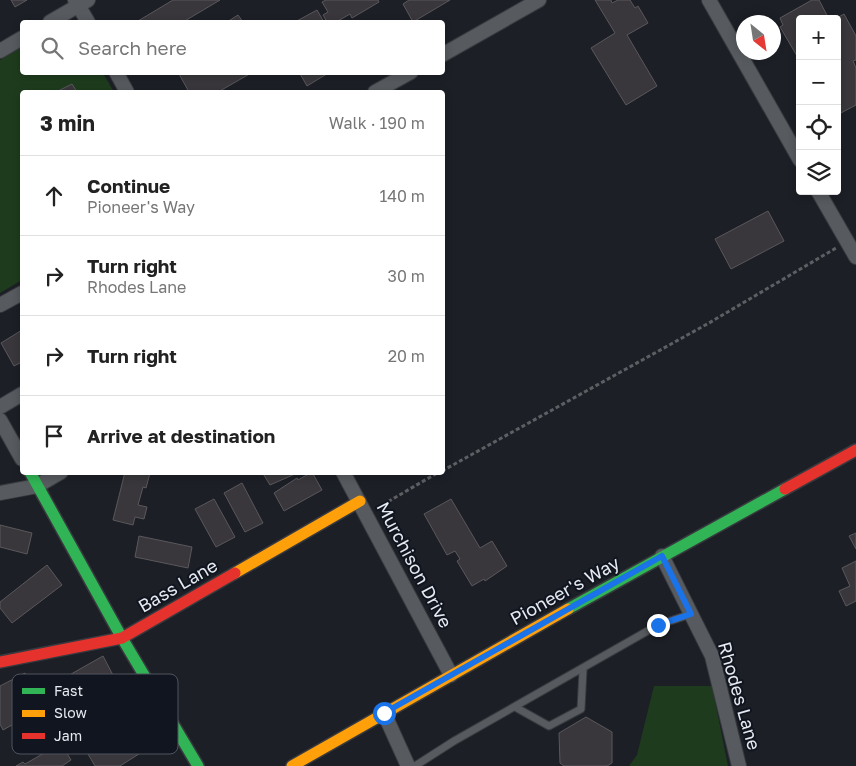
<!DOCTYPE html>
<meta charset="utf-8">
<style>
:root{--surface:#fff;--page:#f2f2f2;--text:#222;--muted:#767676;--line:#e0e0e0}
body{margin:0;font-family:"Golos Text",sans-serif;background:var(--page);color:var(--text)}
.controls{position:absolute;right:15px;top:15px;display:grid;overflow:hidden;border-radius:5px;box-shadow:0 2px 8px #0003}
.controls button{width:45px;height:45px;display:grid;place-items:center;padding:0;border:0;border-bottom:1px solid var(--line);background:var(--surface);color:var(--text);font:25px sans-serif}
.compass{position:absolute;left:736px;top:15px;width:45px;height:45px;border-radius:50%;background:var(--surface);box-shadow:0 2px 8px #0003;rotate:150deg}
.stop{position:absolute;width:15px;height:15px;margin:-11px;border:4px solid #1a73e8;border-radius:50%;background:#fff}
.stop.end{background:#1a73e8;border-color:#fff;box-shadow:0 1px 5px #0008}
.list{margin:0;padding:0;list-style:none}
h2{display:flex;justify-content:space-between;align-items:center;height:65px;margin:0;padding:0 20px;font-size:21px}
h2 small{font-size:16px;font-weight:400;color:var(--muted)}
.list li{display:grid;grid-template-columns:32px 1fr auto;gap:15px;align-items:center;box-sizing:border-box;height:80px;padding:0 20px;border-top:1px solid var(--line)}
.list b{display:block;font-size:19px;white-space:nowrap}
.list p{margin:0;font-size:16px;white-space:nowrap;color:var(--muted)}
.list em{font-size:16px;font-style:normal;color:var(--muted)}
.icon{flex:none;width:28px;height:28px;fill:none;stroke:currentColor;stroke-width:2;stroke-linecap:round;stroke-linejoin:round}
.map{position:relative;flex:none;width:856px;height:766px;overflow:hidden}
.search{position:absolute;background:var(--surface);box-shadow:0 2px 8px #0003;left:20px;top:20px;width:425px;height:55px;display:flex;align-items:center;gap:12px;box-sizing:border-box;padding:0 18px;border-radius:5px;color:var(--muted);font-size:19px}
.panel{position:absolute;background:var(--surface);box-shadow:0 2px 8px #0003;left:20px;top:90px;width:425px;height:385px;border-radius:5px}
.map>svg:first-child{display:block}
</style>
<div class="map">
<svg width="856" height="766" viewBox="0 0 856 766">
<rect width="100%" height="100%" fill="#1c1f26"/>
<g fill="#1e3c1d">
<polygon points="22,47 22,72 103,73 114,92 22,92 22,280 0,293 0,60"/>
<polygon points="654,686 712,686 728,766 629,766 637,755"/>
</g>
<g fill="#39373b" stroke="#5a585c">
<polygon points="11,0 27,0 15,7"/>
<polygon points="173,0 220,0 183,22 139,22 138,21"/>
<polygon points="326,0 378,0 379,2 352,18 350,14 336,22 327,22 323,15 328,12 322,2"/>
<polygon points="409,0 450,0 413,22 403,4"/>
<polygon points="595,0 611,0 612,3 618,0 630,0 635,8 638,6 648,23 627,35 657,86 626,105 591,48 615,33"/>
<polygon points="812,0 819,0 829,19 800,19 800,61 780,27 783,25 780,18"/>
<polygon points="317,10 324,22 295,22"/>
<polygon points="844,14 856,36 856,60 853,61 856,68 856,105 837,115 837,19 835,19"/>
<polygon points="238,15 243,22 227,22"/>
<polygon points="182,72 253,72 218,92 189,92 179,74"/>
<polygon points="299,72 330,72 307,86"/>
<polygon points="72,84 77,92 56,92"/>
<polygon points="768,211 784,241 731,269 715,239"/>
<polygon points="22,330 22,362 14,366 1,343"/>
<polygon points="125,472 150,473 146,488 143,487 138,505 147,507 144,519 135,517 133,525 113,520"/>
<polygon points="262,472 294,472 295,474 270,485"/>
<polygon points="312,472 322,490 284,511 274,493 297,478 298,480"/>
<polygon points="242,483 263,523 245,532 224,493"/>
<polygon points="214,499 235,537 216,547 195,509"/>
<polygon points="451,499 480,548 492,541 507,566 485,581 484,579 472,586 457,561 460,559 455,551 447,555 424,514"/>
<polygon points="0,525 32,533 27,554 0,547"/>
<polygon points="856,533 856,549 849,536"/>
<polygon points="139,536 192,547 188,568 135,557"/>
<polygon points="856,561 856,601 846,606 839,591 850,586 842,568"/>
<polygon points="47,565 62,585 12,623 0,608 0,602"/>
<polygon points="103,656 115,679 101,686 104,692 81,705 78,699 62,708 50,686"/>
<polygon points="25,673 36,693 20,702 23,708 14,712 19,721 3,730 0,724 0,686"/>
<polygon points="586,717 612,732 612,763 607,766 564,766 560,763 559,733"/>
<polygon points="141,723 153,745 120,766 95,766 88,754 103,745 99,740 123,726 126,732"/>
<polygon points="59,740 71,760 62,766 16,766 23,762 25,764 46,752 45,749"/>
</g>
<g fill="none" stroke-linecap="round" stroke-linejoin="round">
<g stroke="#383a3f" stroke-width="9">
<g id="lane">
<polyline points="515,707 549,726 581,709 583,670"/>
<polyline points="415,766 454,741 658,625 691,614"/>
</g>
</g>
<g stroke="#383a3f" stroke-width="16">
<g id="street">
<polyline points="75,0 88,22"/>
<polyline points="709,0 800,160"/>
<polyline points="50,22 88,0"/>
<polyline points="0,51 22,38"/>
<polyline points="442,55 539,0"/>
<polyline points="116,72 127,92"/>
<polyline points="375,92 411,72"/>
<polyline points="818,191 856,257"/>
<polyline points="0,305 22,293"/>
<polyline points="0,407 22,394"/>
<polyline points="0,420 22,459"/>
<polyline points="343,472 451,675"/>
<polyline points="0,493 37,486 61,472"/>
<polyline points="662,556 712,656 739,766"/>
<polyline points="384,713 408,766"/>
</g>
</g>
<g stroke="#383a3f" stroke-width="14">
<g id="fast">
<polyline points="30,472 122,638 198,766"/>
<polyline points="568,609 785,489"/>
</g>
</g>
<g stroke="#383a3f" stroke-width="14">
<g id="slow">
<polyline points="235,573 360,501"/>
<polyline points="292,766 568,609"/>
</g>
</g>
<g stroke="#383a3f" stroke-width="14">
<g id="jam">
<polyline points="785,489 856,450"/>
<polyline points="0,662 122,638 235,573"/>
</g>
</g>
<g stroke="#5d5f63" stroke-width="3" stroke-dasharray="4 2.5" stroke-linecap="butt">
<polyline points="442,471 709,323 836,248"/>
<polyline points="377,508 439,472"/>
</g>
<use href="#lane" stroke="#575a5e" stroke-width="7"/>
<use href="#street" stroke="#575a5e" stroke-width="14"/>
<use href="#fast" stroke="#30b455" stroke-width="11"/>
<use href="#slow" stroke="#ff9f0a" stroke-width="11"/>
<use href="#jam" stroke="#e5322d" stroke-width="11"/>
</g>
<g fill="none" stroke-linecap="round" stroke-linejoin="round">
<polyline stroke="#1a73e8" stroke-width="6" points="384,713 662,556 691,614 658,625"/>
</g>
<g text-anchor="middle" stroke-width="4" stroke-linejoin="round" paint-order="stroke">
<g font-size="18" fill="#e6eaf1" stroke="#10151f">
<text transform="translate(414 565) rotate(62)" y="6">Murchison Drive</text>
<text transform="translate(178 586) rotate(-30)" y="6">Bass Lane</text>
<text transform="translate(565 591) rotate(-29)" y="6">Pioneer's Way</text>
<text transform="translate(739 696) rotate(74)" y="6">Rhodes Lane</text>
</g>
</g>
<rect x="12" y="674" width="166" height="80" rx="8" fill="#10151f" stroke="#50555e" stroke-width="1"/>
<rect x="22" y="688" width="23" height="6" fill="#30b455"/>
<rect x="22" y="710" width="23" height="7" fill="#ff9f0a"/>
<rect x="22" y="733" width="23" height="6" fill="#e5322d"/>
<g font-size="14" fill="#e6eaf1">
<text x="54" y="696">Fast</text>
<text x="54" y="718">Slow</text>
<text x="54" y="741">Jam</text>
</g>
</svg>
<div class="controls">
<button>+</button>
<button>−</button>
<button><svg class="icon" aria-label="locate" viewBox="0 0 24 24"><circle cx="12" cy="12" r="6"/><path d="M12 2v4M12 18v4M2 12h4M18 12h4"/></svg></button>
<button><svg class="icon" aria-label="layers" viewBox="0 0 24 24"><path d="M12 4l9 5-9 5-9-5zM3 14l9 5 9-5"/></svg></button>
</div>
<svg class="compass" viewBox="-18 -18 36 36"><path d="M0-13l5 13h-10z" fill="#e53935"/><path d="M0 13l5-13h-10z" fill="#767676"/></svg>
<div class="stop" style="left:384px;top:713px"></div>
<div class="stop end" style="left:658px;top:625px"></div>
<div class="search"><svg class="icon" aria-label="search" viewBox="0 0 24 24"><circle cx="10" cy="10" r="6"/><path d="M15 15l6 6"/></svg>Search here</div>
<section class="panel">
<h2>3 min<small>Walk · 190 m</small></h2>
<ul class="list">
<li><svg class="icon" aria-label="ahead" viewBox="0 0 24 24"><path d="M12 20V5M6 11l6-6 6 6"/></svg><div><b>Continue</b><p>Pioneer's Way</p></div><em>140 m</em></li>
<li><svg class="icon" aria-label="right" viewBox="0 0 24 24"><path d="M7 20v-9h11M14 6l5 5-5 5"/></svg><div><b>Turn right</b><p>Rhodes Lane</p></div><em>30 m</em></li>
<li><svg class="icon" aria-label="right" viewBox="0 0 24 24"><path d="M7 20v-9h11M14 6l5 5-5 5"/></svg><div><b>Turn right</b></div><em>20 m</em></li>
<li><svg class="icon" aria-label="arrive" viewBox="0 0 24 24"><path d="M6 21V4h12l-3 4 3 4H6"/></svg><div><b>Arrive at destination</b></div></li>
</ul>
</section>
</div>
